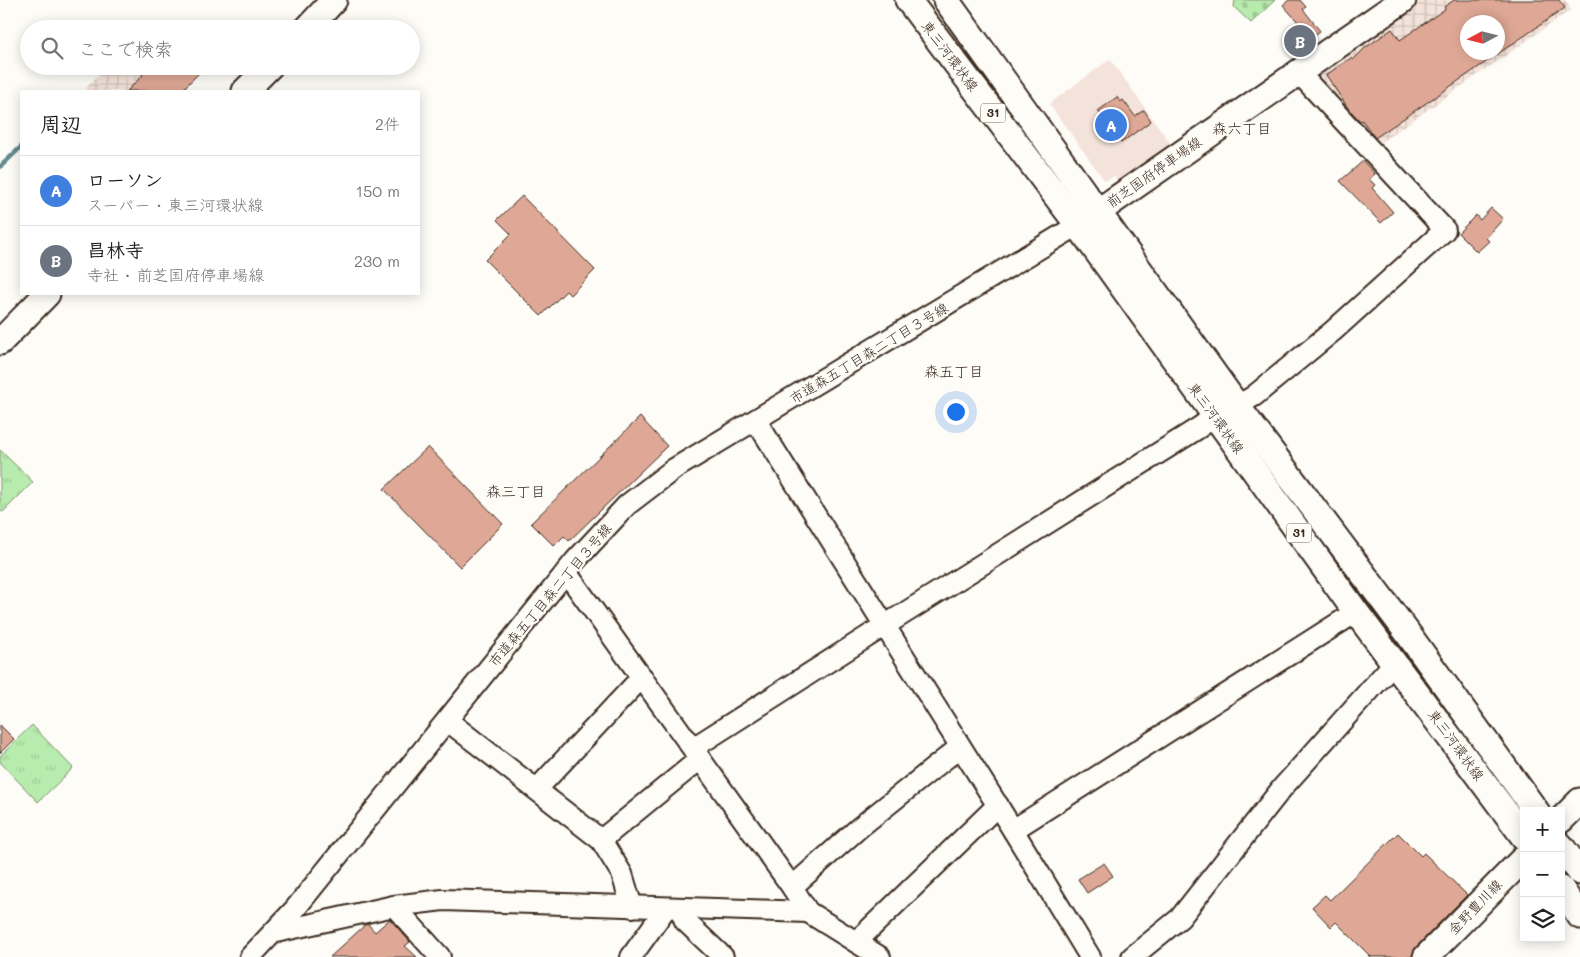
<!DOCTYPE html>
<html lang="ja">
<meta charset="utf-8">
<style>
:root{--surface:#fff;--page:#f2f2f2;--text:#202124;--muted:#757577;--line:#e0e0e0;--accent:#3b2a1e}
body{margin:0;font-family:Mali,"Klee One",sans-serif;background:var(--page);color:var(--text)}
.controls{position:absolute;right:15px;bottom:15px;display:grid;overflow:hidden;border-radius:0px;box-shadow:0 2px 12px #0003}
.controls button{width:45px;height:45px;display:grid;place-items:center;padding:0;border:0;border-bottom:1px solid var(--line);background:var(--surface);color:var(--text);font:25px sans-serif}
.compass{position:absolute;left:1460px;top:15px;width:45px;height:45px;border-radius:50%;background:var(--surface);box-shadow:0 2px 12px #0003;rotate:263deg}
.you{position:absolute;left:955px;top:411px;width:18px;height:18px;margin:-12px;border:4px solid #fff;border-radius:50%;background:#1a73e8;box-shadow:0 0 0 8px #1a73e833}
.badge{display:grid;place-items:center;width:32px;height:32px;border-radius:50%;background:var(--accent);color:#fff;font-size:16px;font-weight:700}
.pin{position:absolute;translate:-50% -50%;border:2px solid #fff;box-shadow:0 1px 5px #0006}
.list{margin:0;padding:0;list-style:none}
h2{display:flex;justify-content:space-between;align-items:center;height:65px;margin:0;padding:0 20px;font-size:21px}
h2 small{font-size:16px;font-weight:400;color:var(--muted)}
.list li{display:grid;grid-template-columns:32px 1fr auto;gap:15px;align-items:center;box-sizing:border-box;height:70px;padding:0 20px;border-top:1px solid var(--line)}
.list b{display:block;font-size:19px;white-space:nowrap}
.list p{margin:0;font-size:16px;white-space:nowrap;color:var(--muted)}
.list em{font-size:16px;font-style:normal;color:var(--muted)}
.icon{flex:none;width:28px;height:28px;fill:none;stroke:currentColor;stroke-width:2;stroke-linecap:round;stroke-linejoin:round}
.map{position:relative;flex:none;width:1580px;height:957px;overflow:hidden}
.search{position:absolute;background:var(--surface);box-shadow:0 2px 12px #0003;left:20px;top:20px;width:400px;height:55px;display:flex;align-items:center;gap:12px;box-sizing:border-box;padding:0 18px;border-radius:28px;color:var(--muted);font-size:19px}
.panel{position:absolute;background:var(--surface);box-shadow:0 2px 12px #0003;left:20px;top:90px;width:400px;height:205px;border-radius:0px}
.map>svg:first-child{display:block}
</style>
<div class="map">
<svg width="1580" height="957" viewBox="0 0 1580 957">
<defs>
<pattern id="industrial-grid" width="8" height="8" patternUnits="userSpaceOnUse" patternTransform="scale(1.25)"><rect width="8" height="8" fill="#f4e3da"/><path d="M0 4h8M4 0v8" fill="none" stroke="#d2c3bb"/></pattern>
<pattern id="grass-tufts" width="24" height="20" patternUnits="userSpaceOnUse" patternTransform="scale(1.25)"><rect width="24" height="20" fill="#b7ecae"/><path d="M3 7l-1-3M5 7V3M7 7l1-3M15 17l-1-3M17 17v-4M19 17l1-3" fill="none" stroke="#9ecb95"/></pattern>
<pattern id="cemetery-stones" width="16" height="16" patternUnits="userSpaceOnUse" patternTransform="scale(1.25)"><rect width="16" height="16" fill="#b7ecae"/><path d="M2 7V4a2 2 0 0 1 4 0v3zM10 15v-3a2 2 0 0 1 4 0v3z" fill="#9ecb95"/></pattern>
</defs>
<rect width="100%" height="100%" fill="#fdfcf7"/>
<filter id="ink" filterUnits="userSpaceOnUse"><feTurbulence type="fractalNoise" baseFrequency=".02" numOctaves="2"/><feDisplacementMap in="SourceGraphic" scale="10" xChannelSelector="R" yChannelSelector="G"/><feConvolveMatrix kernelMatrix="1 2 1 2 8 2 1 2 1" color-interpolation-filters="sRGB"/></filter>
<g filter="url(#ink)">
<polygon fill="#f4e3da" points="1110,59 1173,147 1119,183 1114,176 1105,181 1049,104"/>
<g fill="url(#industrial-grid)" fill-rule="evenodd">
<path d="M1422,0H1565L1571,10L1374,147L1313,75ZM1468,22H1498V52H1468Z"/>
<polygon points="108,66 159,66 184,91 89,91 86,88"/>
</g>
<g fill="url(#grass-tufts)" stroke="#798b66">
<polygon points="0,450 33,482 3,512 0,510"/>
<polygon points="32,725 73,768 38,802 0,762 0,756"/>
</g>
<polygon fill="url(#cemetery-stones)" stroke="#798b66" points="1235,0 1275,0 1251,23 1234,7"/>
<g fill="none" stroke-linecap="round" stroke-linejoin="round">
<polyline stroke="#638b8e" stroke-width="4.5" points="0,167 21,147"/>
</g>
<g fill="#dfa896" stroke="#3b2a1e" fill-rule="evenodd">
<polygon points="1289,0 1300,0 1306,7 1303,9 1320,31 1305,42 1293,26 1298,22 1283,5"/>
<path d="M1454,0H1559L1565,8L1375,138L1362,120L1360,121L1348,108L1326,75L1351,58L1353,60L1365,48L1392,29L1400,40L1445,9L1444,7ZM1468,22H1498V52H1468Z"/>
<polygon points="134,66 206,66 181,91 127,91 143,75"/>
<polygon points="1117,97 1120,102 1123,100 1135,116 1144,110 1151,121 1121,143 1098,111"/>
<polygon points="1363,161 1375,174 1369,179 1375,185 1372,188 1393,212 1381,223 1340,181"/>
<polygon points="522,196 595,270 570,295 566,291 541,316 485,260 511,234 497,220"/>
<polygon points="1491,208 1503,219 1486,238 1489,241 1477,252 1458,233 1476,215 1480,220"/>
<polygon points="640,417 667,446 569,541 564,536 554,546 531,523"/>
<polygon points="428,447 503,524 460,567 384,489"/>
<polygon points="0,725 14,739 0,753"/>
<polygon points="1398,833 1421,856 1424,853 1467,895 1416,947 1412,957 1371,957 1336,922 1331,927 1312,907 1325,895 1330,900"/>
<polygon points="1104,863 1113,876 1087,893 1078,879"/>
<polygon points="390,919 410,942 405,946 417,957 330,957 365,925 368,924 375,932"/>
</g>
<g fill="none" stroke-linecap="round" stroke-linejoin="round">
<g stroke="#3b2a1e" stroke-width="24">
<g id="minor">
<polyline points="1237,406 1254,396 1333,331 1445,230 1299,73"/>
<polyline points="754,423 762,430 1013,830 1090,957"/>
<polyline points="566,572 792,887 808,912 880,957"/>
<polyline points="448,721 601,840 622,874 632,907"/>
<polyline points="693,748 884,626 1200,427 1214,416"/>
<polyline points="537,789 642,677"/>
<polyline points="1013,830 1356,612"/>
<polyline points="601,840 700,759"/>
<polyline points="792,887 860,827 960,747"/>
<polyline points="394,906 440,957"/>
<polyline points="680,908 685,921 723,957"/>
<polyline points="276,932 394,906 443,900 808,912"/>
<polyline points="856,942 998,805"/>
<polyline points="250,957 295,909 575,561 627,505 674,469 1078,225"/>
<polyline points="631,957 666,908"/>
<polyline points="1132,957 1180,918 1283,787 1395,662"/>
</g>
</g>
<g stroke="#3b2a1e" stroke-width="29">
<g id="major">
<polyline points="908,0 1078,225 1356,612 1524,837"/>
<polyline points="946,0 1237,406 1406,631 1536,811"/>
<polyline points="307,29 334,0"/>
<polyline points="245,91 270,66"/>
<polyline points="1083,222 1403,0"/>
<polyline points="0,342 47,294"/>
<polyline points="1561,820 1580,801"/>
<polyline points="1561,846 1580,872"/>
<polyline points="1561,889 1580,916"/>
<polyline points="1426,957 1524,858"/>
</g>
</g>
<use href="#minor" stroke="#fdfcf7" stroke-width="20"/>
<use href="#major" stroke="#fdfcf7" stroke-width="25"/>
</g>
</g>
<g text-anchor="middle" stroke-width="4.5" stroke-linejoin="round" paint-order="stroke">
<g fill="#fdfcf7" stroke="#75695f" stroke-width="1">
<rect x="980.5" y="103.5" width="25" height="19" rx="4"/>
<rect x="1286.5" y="523.5" width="25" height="19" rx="4"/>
</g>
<g font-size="12" font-weight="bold" fill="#3b2a1e">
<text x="993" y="117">31</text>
<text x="1299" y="537">31</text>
</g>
<g font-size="14" fill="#3b2a1e" stroke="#fdfcf7">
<text transform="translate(950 56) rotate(53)" y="5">東三河環状線</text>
<text transform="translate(1154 172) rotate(-35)" y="5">前芝国府停車場線</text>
<text transform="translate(869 353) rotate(-31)" y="5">市道森五丁目森二丁目３号線</text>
<text transform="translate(1216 418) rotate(54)" y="5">東三河環状線</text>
<text transform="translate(550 595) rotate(-50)" y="5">市道森五丁目森二丁目３号線</text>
<text transform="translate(1456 745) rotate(54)" y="5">東三河環状線</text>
<text transform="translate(1475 907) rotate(-46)" y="5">金野豊川線</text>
</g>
<g font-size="15" fill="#3b2a1e" stroke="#fdfcf7">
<text x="1242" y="134">森六丁目</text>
<text x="954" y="377">森五丁目</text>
<text x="516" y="497">森三丁目</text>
</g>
</g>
</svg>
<div class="controls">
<button>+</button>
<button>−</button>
<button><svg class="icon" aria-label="layers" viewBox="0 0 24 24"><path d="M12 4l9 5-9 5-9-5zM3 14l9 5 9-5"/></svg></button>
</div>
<svg class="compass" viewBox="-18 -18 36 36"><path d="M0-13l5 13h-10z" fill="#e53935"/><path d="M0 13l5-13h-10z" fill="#757577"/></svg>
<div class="you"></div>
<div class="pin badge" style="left:1111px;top:125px;background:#3f7fe0">A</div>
<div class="pin badge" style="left:1300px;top:41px;background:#6b7280">B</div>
<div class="search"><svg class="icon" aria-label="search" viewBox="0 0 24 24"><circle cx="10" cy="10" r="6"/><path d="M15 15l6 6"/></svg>ここで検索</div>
<section class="panel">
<h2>周辺<small>2件</small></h2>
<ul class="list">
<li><span class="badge" style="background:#3f7fe0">A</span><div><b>ローソン</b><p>スーパー · 東三河環状線</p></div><em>150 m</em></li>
<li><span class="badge" style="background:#6b7280">B</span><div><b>昌林寺</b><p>寺社 · 前芝国府停車場線</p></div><em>230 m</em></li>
</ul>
</section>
</div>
